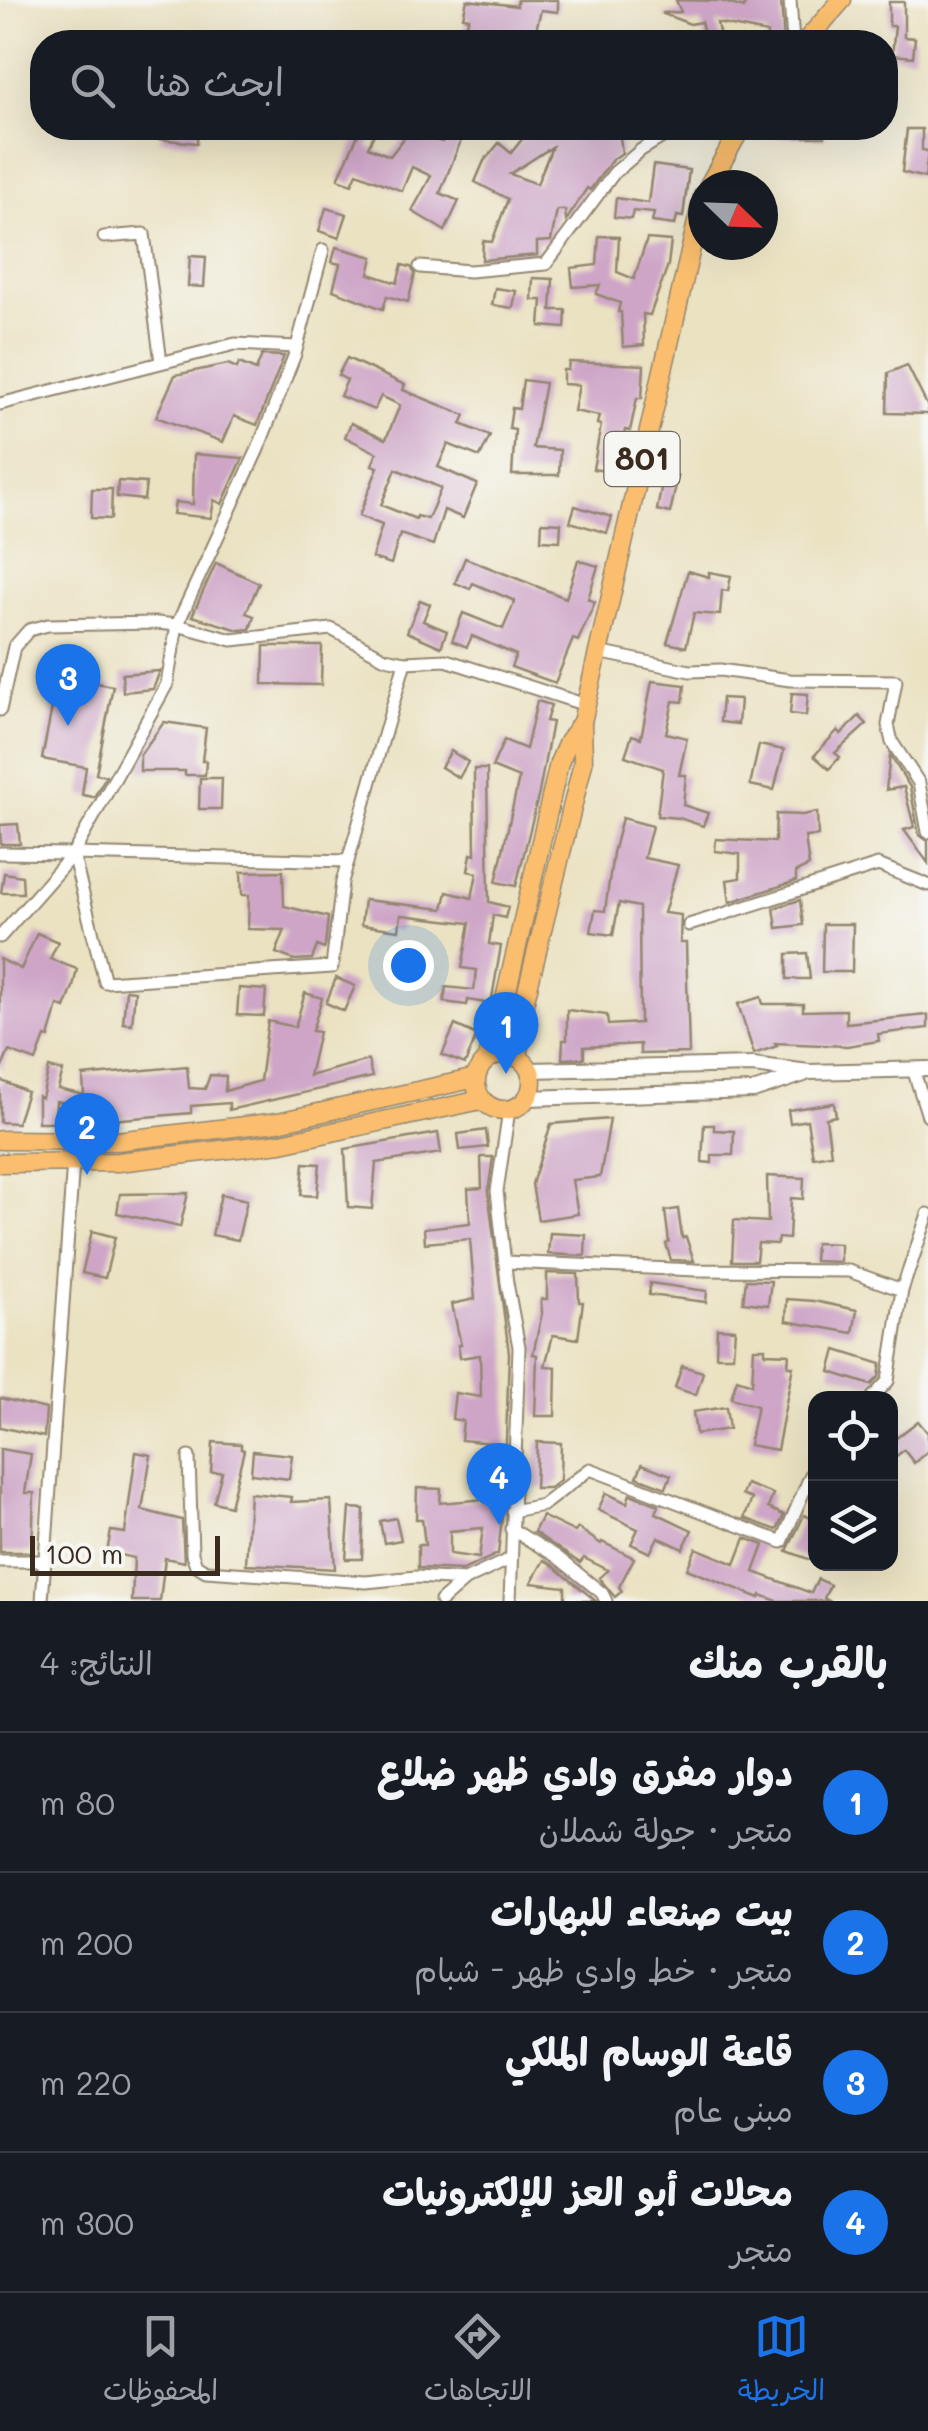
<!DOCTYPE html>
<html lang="ar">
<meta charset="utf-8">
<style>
:root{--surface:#171b24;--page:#242831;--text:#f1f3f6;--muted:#9ea1a6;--line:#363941;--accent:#1a73e8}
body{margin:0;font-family:Mali,"Playpen Sans Arabic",sans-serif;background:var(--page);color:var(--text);direction:rtl}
.controls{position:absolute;right:30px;bottom:30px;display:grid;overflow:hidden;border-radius:20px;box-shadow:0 10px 40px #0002}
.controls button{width:90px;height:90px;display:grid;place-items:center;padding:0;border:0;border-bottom:2px solid var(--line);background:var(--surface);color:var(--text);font:50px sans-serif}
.compass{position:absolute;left:688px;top:170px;width:90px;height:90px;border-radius:50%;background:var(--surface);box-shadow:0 10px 40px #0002;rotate:113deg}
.scale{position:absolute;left:30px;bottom:25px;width:190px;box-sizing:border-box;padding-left:10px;border:5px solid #3b2a1e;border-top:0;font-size:28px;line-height:35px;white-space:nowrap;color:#3b2a1e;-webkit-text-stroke:8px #f6f6f2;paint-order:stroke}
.you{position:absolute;left:408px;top:965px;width:35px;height:35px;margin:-25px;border:8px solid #fff;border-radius:50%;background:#1a73e8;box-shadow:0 0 0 15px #1a73e833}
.badge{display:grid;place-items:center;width:65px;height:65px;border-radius:50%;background:var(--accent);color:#fff;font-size:32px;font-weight:700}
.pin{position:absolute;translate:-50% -82px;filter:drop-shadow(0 2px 5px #0008)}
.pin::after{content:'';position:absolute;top:52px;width:35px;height:30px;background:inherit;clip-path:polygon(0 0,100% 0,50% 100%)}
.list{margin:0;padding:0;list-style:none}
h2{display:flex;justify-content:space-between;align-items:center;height:130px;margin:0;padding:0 40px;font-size:42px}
h2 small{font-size:32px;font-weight:400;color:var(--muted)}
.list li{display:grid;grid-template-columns:65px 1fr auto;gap:30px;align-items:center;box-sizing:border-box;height:140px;padding:0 40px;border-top:2px solid var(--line)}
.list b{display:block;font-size:38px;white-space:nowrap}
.list p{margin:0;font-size:32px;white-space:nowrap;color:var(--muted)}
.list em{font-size:32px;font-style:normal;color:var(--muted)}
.icon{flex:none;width:55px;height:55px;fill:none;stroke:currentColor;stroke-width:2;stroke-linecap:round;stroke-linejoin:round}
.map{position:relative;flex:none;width:928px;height:1601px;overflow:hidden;direction:ltr}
.search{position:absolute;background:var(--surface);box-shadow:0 10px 40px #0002;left:30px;right:30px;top:30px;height:110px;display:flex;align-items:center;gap:25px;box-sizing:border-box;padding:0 35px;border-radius:40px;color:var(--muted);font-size:38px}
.sheet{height:690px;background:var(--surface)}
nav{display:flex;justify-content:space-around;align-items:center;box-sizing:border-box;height:140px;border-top:2px solid var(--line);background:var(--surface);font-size:28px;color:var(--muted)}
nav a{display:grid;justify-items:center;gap:5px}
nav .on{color:var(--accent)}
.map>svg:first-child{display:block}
</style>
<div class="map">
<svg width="928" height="1601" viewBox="0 0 928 1601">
<rect width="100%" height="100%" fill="#f6f6f2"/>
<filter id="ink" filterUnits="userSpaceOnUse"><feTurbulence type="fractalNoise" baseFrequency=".01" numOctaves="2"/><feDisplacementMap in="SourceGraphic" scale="20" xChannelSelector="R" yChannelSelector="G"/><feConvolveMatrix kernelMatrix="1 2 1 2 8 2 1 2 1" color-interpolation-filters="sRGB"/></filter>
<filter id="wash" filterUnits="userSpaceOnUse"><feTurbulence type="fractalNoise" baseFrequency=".0048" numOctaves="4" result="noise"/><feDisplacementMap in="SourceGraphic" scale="40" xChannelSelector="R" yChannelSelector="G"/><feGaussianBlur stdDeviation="2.25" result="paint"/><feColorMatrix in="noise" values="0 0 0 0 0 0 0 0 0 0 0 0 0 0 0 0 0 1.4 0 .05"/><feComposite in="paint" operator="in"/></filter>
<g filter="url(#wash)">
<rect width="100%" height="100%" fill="#ebe2c2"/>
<g id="blocks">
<g fill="#cea5c7" fill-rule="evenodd">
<polygon points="467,0 517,6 517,0 558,0 558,12 541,10 533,42 459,42 469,18 463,17"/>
<polygon points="676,0 721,1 744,8 746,0 781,0 784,42 767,42 767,33 717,23 721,42 706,42 701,22 690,24 661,13 681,12"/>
<polygon points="889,2 904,2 904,37 915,38 913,57 892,55 895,26 889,26"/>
<polygon points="168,128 198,128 197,143 158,139"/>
<polygon points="361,128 377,128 368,147 390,156 405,137 384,128 425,128 422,135 442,142 451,128 466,128 440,193 459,201 445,231 412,211 431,176 412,167 402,191 357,173 352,184 338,179"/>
<path d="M531,128H556L577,136L581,128H619L622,153L612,160L590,190L587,188L566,221L565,210H557L551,241L537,242V255L482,260L483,241L492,242L508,199L475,182L484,161L499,143L511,153ZM552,147L537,184L510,174Z"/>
<rect x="777" y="128" width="48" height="9"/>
<polygon points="907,129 922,129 922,150 928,151 925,178 902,172"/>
<polygon points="653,165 689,170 683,217 677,216 675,225 652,222 654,213 633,211 631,219 614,217 616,198 648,203"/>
<polygon points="326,208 347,214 339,238 319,231"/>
<polygon points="599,236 619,237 617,272 634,279 647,239 671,241 668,265 650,315 643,314 644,345 623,347 621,312 618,312 620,303 596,294 600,285 573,287 571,268 597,265"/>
<polygon points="336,247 373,257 369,274 397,283 402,265 411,267 415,274 408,302 387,296 383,309 333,290 340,264 332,262"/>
<polygon points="190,256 206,257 204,287 188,286"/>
<polygon points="533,278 553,279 551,310 566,310 565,328 540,326 542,300 532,300"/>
<polygon points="495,288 516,291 513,308 492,305"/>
<polygon points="262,355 284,356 257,425 234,416 223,442 156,417 175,375 228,364 237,368 239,363 256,370"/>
<path d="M347,358L405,385L403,390L465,415L461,424L490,436L480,457L448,444L438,467L477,484L463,518L444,510L433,545L400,534L391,564L372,558L382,525L359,516L378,467L372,465L377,453L345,437L351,423L386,439L400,405L381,396L374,410L340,396L347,380L338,375ZM396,469L441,488L428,519L417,516L416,519L381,505Z"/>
<polygon points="569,362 644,365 642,398 637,398 630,431 625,430 617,473 593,469 601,425 597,424 599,416 574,411 579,385 563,384 563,370 568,370"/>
<polygon points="907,365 928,407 928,414 887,413 888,373"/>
<polygon points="523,380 545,383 533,448 560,450 559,475 512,475 515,430 509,429 512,408 519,409"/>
<polygon points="194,454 243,458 222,504 214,500 211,518 173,514 175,502 193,504"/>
<polygon points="664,473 678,476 670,513 657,510"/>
<polygon points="118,481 146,483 144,500 117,497"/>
<polygon points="92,489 112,489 111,519 91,518"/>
<polygon points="575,506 612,517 607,533 570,522"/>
<polygon points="542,522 561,523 560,541 541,540"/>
<polygon points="465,558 566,598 578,560 598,566 588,599 595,602 578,641 573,639 555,683 511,667 516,655 472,636 467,647 452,641 463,613 503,629 515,601 473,583 470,589 455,583"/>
<polygon points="216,563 259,583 246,613 254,616 250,629 239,630 192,616"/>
<polygon points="688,571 709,577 709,572 731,576 728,591 722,590 720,615 694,613 686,647 667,643"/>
<polygon points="420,600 430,604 423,621 447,631 441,647 407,632"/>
<polygon points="264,646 322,646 321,685 263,684"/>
<polygon points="160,671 153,689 123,692 122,674"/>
<polygon points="58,676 113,686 96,774 106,776 94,797 82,795 86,767 42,759"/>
<polygon points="652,681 685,685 683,702 673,701 666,733 687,738 679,775 686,775 683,805 708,813 703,826 679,818 657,816 663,769 625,756 632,735 641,738"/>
<polygon points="792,693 808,694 806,716 790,714"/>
<polygon points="722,698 740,699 738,724 720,722"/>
<polygon points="537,701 551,705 546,721 552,722 539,793 516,886 496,882 519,778 492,767 504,740 526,749"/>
<polygon points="859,716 867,724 835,753 840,757 829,769 814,756 838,730 841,734"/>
<polygon points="164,722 206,728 202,761 206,761 205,775 185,775 185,771 140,771 140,755"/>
<polygon points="759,745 784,750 774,790 750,785"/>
<polygon points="451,751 468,762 459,778 441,767"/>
<polygon points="890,755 910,787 919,835 928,841 928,863 904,830 914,827 904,787 886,790"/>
<polygon points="474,769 487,769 489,902 508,907 505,918 493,915 489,944 501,946 491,1004 468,1000 467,1005 444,1002 446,987 474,990 477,970 462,968 470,923 401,915 399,930 361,925 364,900 443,909 447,892 472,898 477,873 468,871 471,854 475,855"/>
<polygon points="200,778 222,778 221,809 199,809"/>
<polygon points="817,812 818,836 805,837 809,866 796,872 796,881 730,902 727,880 740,878 740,854 715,851 716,839 775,842 776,814 803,815"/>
<polygon points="622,818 652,826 644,858 678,865 664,913 681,915 680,943 686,943 689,1053 640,1054 640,1044 584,1047 584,1058 562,1059 563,1040 567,1040 567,1010 607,1015 608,1025 640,1023 639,907 619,903 613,935 591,932 595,910 605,911 613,853"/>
<polygon points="18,824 20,844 1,844 0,825"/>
<polygon points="283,871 284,906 328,917 325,946 324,949 317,946 312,959 294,960 276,953 285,930 248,929 249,895 242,895 241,872"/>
<polygon points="4,873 22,876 23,893 1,893"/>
<polygon points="800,900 803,925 777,928 774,908"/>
<polygon points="823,924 853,924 852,972 822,972"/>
<polygon points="37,933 58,942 50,959 77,969 73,987 65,1008 58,1005 49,1038 45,1037 36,1061 9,1051 0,1072 0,959 21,969"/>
<polygon points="807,953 810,979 787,979 787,954"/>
<polygon points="336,978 355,986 344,1011 326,1003"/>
<polygon points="239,988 266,990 264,1016 237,1015"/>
<polygon points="126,990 135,991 132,1024 123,1023"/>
<polygon points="305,993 322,998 312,1031 319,1032 309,1076 368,1060 372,1077 229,1110 229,1103 191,1106 191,1113 122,1119 89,1121 88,1107 56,1101 55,1122 38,1122 38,1096 42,1098 49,1068 63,1071 58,1089 84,1095 83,1076 187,1066 189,1088 205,1089 210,1075 226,1076 225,1091 260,1081 268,1021 295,1027"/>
<polygon points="761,997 763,1004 803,1004 803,1011 846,1010 846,1023 928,1015 928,1028 878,1034 879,1041 847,1046 775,1043 777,1046 754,1054 738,1004"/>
<polygon points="455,1025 477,1035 465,1064 442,1055"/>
<polygon points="0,1080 27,1092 17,1123 0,1122"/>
<polygon points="834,1103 836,1116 826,1118 831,1154 813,1157 807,1120 790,1123 788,1110"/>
<polygon points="610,1119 600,1177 572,1180 578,1214 538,1220 532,1184 551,1124"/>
<polygon points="704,1125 714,1125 714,1130 734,1131 733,1155 712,1155 712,1163 702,1162"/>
<polygon points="486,1130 488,1147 460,1150 458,1134"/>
<polygon points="438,1133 441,1153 376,1163 372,1209 348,1207 345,1149"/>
<path d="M481,1157H493L488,1192L509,1353L504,1498L498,1554L463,1570L418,1568V1545H425L422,1519H416L417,1488L441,1489L440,1503L487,1499L489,1490H492L491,1443L461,1440L463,1421L452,1419L455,1393L481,1397L480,1355L460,1358L458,1345H461L452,1304L475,1299L470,1239L425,1243L424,1228L470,1223L468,1189L482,1188ZM483,1528L479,1558L450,1554V1531Z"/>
<polygon points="304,1163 320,1164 317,1196 301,1195"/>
<polygon points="767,1176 804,1178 803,1199 791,1198 789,1239 778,1238 777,1244 758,1243 756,1261 732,1261 734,1220 768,1222"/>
<polygon points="188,1193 180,1227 117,1213 120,1194"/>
<polygon points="221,1194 247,1200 238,1240 212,1235"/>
<polygon points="678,1209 682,1238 686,1237 694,1261 671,1260 666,1244 669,1242 665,1211"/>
<polygon points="92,1231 115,1237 105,1278 82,1273"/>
<polygon points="550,1233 586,1235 585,1256 548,1254"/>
<polygon points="815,1243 840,1244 840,1262 814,1261"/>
<polygon points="547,1273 578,1274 579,1302 583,1302 578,1339 553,1335 545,1366 556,1367 555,1416 535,1416 537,1355 533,1354 542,1313 541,1299 547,1299"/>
<polygon points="746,1280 771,1281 768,1305 743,1302"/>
<polygon points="650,1283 707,1291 706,1302 649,1295"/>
<polygon points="787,1299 814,1301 857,1310 853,1333 786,1321"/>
<polygon points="717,1328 735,1329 733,1356 716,1356"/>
<polygon points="754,1348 765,1348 765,1353 789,1354 788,1366 793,1366 777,1450 749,1445 757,1406 731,1398 737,1379 752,1384"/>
<polygon points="836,1350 881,1364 879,1377 871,1385 830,1372"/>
<polygon points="682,1366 703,1372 696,1395 675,1388"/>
<polygon points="0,1398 46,1409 44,1437 0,1427"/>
<polygon points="726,1407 729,1429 696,1434 693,1412"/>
<polygon points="918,1421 928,1433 928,1451 914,1463 904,1450 890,1461 890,1443"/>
<polygon points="213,1442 241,1444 241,1449 244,1450 230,1506 214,1502 222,1472 211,1472"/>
<polygon points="537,1442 561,1443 560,1480 550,1488 535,1488"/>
<polygon points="0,1449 31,1454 25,1493 34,1493 32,1552 0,1552"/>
<polygon points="253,1451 292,1455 289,1479 251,1474"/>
<polygon points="136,1452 151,1455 142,1510 182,1520 184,1562 165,1558 160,1601 132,1601 134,1558 107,1552 111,1531 125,1533"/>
<polygon points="642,1464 671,1475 666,1488 637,1477"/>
<polygon points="746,1484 773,1494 768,1508 784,1515 777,1530 744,1518 752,1499 742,1495"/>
<polygon points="250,1493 292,1497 291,1502 331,1500 335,1569 246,1564"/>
<polygon points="606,1493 627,1503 630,1494 659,1505 656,1513 692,1530 683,1549 658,1537 650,1553 631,1544 638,1529 598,1510"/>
<polygon points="350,1508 364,1509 362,1559 346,1559"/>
<polygon points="804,1515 816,1520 816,1562 787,1551"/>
<polygon points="542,1516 575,1532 578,1528 601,1544 602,1542 634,1558 619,1587 622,1591 615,1597 599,1578 608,1570 584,1558 580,1563 534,1532"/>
<polygon points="396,1518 401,1540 384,1543 380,1521"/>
<polygon points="745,1538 764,1545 754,1572 811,1593 818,1579 830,1585 824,1598 829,1601 777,1601 761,1595 760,1598 687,1569 696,1548 735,1564"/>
<polygon points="544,1560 551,1564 596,1601 565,1601 565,1587 531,1583"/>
</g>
</g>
</g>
<g filter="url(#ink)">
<use href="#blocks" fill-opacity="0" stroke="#938670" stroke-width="2.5"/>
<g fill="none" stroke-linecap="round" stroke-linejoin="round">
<g stroke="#938670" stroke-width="15">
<g id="minor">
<polyline points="790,0 793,42"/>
<polyline points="104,237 144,234 161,362"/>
<polyline points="420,267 470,271 546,264 614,173 641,150 677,128"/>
<polyline points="0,404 235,344 297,347"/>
<polyline points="598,652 690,671 720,670 790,680 896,681 888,725 892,742 919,783 928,832"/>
<polyline points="0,710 14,647 29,630 48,625 157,623 177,625 232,640 331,629 385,658 405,662 446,660 586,705"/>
<polyline points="0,853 73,854 167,684 177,625 258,449 295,354 323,250"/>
<polyline points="73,854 105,982 332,967 342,882 405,662"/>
<polyline points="73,854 348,861"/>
<polyline points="689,925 878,865 928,885"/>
<polyline points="0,937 73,854"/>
<polyline points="913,1069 928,1116"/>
<polyline points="509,1110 497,1191 507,1283 519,1347 510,1601"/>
<polyline points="505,1262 696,1270 849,1271 902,1290"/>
<polyline points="872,1398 888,1381 902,1290 928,1214"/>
<polyline points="189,1457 192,1554 196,1565 206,1571 366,1582 416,1577 465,1580"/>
<polyline points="512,1511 543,1505 590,1469 782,1542 816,1463"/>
<polyline points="511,1529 556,1556 602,1593 606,1601"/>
<polyline points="0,1561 44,1561"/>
<polyline points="42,1601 73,1162"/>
<polyline points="441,1601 465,1580 510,1559"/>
</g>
</g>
<g stroke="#938670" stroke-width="18">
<g id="tertiary">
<polyline points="530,1070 753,1065 809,1072 928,1069"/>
<polyline points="527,1098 753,1091 804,1074"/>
</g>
</g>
<g stroke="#938670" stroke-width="21">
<g id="primary">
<polyline points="805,42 842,0"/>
<polyline points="709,185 741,128"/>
<circle cx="504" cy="1082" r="28"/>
<polyline points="518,1057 522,1012 583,763 582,722 703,196"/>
<polyline points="487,1059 500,1021 559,763 568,742 582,722"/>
<polyline points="0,1140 117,1141 278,1122 476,1078"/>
<polyline points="0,1163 118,1162 281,1143 481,1100"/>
</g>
</g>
<use href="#minor" stroke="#fff" stroke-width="11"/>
<use href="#tertiary" stroke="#fff" stroke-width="14"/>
<use href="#primary" stroke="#fabe6e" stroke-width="18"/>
</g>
</g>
<g text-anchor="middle" stroke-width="9" stroke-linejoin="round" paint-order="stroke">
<rect fill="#f6f6f2" stroke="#73675e" stroke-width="2.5" x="604.5" y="432" width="75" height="54" rx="8"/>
<g font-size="32" font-weight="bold" fill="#3b2a1e">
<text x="642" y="470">801</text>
</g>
</g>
</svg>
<div class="controls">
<button><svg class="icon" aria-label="locate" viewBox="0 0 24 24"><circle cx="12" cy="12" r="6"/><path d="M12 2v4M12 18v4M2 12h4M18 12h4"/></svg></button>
<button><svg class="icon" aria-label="layers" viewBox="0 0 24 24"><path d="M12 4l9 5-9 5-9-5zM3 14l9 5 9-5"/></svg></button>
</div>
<svg class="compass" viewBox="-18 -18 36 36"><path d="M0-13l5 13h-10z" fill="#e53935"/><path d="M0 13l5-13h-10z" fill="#9ea1a6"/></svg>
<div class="scale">100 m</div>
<div class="you"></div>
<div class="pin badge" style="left:506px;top:1074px">1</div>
<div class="pin badge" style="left:87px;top:1175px">2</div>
<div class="pin badge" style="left:68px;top:726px">3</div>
<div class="pin badge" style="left:499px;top:1525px">4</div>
<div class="search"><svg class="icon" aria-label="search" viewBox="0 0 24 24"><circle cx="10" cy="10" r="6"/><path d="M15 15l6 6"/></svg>ابحث هنا</div>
</div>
<section class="sheet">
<h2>بالقرب منك<small>النتائج: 4</small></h2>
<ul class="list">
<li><span class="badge">1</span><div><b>دوار مفرق وادي ظهر ضلاع</b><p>متجر · جولة شملان</p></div><em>80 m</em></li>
<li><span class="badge">2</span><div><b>بيت صنعاء للبهارات</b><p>متجر · خط وادي ظهر - شبام</p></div><em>200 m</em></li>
<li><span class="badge">3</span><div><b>قاعة الوسام الملكي</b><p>مبنى عام</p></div><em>220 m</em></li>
<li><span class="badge">4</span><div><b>محلات أبو العز للإلكترونيات</b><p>متجر</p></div><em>300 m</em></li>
</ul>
</section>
<nav>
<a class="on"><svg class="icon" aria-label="map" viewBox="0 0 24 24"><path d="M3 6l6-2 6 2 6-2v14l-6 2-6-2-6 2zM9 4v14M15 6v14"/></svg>الخريطة</a>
<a><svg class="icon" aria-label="directions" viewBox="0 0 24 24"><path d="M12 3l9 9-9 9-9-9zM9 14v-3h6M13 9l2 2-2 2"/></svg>الاتجاهات</a>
<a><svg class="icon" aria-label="saved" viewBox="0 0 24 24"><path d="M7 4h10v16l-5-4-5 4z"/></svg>المحفوظات</a>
</nav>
